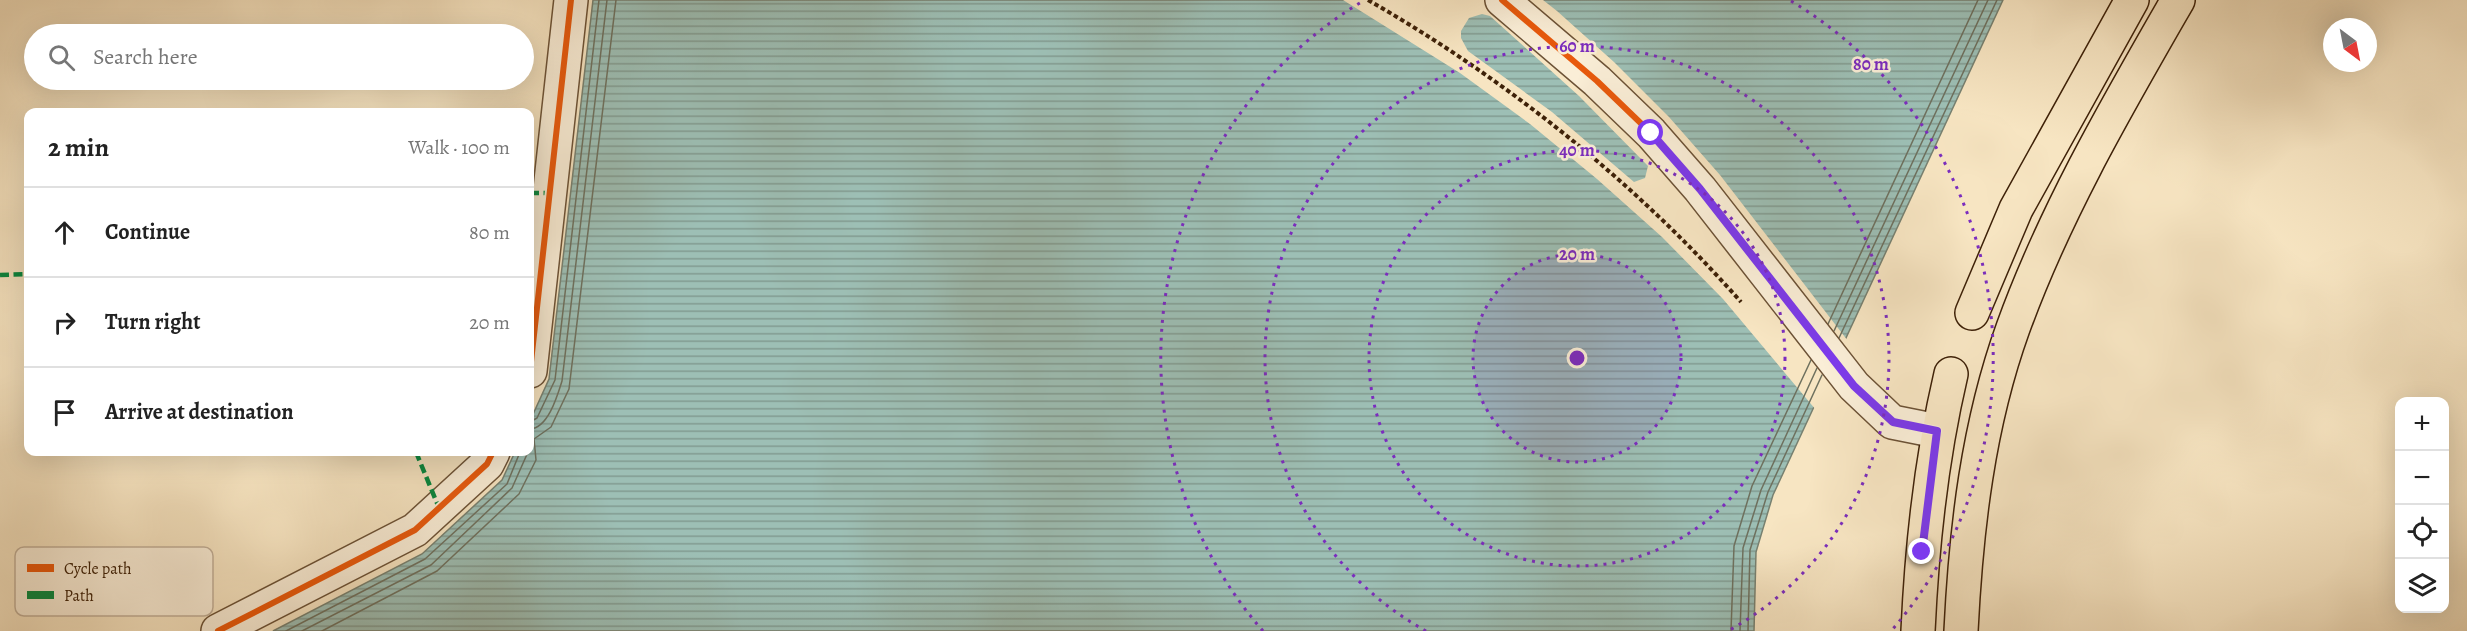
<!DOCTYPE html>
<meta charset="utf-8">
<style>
:root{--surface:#fff;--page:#f6f6f6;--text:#222;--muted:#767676;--line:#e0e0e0}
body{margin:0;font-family:Alegreya,serif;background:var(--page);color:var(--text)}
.controls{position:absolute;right:18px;bottom:18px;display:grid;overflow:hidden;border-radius:12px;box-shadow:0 6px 24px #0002}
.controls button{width:54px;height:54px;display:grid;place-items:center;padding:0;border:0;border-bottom:2px solid var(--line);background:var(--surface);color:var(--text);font:30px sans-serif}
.compass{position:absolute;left:2323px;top:18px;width:54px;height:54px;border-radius:50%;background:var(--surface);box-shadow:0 6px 24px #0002;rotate:148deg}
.stop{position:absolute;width:18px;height:18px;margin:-14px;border:4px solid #7c3aed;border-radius:50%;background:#fff}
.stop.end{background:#7c3aed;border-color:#fff;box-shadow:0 2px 6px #0008}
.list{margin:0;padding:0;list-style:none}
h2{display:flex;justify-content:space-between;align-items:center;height:78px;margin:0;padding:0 24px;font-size:26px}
h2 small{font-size:20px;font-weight:400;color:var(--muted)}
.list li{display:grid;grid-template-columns:39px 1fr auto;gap:18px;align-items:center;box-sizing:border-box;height:90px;padding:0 24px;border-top:2px solid var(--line)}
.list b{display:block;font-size:22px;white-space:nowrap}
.list em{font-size:20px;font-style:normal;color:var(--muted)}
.icon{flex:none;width:33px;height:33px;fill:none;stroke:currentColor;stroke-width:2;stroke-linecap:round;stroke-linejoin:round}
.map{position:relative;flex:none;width:2467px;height:631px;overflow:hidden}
.search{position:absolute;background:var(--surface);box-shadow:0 6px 24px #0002;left:24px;top:24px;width:510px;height:66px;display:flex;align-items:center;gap:15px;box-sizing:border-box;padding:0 21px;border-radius:33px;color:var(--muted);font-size:22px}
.panel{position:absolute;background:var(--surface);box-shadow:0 6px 24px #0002;left:24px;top:108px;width:510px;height:348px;border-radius:12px}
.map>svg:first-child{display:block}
</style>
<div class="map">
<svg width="2467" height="631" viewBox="0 0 2467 631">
<defs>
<pattern id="water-rules" width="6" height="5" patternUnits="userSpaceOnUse" patternTransform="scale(1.5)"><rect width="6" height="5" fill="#9dbfb5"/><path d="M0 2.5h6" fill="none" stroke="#819b91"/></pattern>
</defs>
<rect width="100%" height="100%" fill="#f7e5c2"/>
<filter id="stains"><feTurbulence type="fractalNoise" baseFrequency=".00333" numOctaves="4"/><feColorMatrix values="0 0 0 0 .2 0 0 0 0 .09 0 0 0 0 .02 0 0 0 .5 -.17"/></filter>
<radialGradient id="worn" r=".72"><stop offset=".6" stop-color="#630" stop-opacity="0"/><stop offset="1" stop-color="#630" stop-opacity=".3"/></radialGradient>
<polygon fill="url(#water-rules)" stroke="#778070" stroke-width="1.5" points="593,0 2003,0 1773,495 1756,552 1754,631 273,631 422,554 502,480 515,452 530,452 530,421 549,379"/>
<path fill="#f7e5c2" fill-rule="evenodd" d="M1343,0H1543L1557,11L1614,62L1669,117L1720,175L1848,341L1816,410L1723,299L1662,237L1597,179L1530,124L1460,73ZM1482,14L1490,16L1579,96L1648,166L1645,178L1634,182L1552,112L1468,51L1461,38V31L1469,18Z"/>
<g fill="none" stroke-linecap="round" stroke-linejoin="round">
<g stroke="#6e705e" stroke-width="1.5">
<polyline points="1828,324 1978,0"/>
<polyline points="1834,331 1988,0"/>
<polyline points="1839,338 1997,0"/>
<polyline points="530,422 537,418 555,380 599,0"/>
<path d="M530,429C548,428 557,397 562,381L607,0"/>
<polyline points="286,631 425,559 507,484 520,452"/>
<polyline points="302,631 431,565 512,488 528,452"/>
<polyline points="322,631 437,571 519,494 536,460 534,439 551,427 569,389 616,0"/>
<polyline points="1731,631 1734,546 1752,486 1811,360"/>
<polyline points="1740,631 1743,548 1761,490 1817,368"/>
<polyline points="1748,631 1750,550 1768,492 1822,375"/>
</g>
<g stroke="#6c5236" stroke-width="36">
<g id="minor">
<polyline points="1502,0 1597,81 1651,133 1700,189 1854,386 1892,422 1937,431"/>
<polyline points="530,371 571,0"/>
<polyline points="218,631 415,530 487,464 493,452"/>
</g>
</g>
<g stroke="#3e2108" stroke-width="36">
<g id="major">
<polyline points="1972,313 2016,209 2132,0"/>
<path d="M1918,631C1922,544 1931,459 1951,374"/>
<path d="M1961,631C1966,529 1978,425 2013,328C2055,212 2117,106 2178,0"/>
</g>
</g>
<path stroke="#3e2108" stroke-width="4" stroke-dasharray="4.5 3" stroke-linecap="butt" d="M1368,0C1506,79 1636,183 1741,302"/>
<use href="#minor" stroke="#faeed7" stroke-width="33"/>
<use href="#major" stroke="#f7e5c2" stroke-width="33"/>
<g stroke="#00873e" stroke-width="4.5" stroke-dasharray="9 4.5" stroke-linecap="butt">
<polyline points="530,193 550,193"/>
<polyline points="0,275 28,274"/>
<polyline points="416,452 439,508"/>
</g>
<g stroke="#faeed7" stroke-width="10">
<g id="cycleway">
<polyline points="1502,0 1597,81 1651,133 1700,189 1854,386 1892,422 1937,431"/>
<polyline points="530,371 571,0"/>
<polyline points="218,631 415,530 487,464 493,452"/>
</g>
</g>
<use href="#cycleway" stroke="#e8590c" stroke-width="6"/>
</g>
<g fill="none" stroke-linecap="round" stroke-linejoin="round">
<polyline stroke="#7c3aed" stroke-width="8" points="1651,133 1700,189 1854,386 1893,422 1937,431 1922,552"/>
</g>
<circle cx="1577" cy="358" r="104" fill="#7b2cbf" fill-opacity=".12"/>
<g fill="none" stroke="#7b2cbf" stroke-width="3" stroke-dasharray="3 6">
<circle cx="1577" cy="358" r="104"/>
<circle cx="1577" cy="358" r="208"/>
<path d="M1426 631A312 312 0 1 1 1728 631"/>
<path d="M1263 631A416 416 0 0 1 1363 1M1791 1A416 416 0 0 1 1891 631"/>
</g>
<rect x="15" y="547" width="198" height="69" rx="9" fill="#faeed7" stroke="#c2b099" stroke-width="1.5"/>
<rect x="27" y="564" width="27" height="8" fill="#e8590c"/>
<rect x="27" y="591" width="27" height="8" fill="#00873e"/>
<g font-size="16" fill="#3e2108">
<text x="64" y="574">Cycle path</text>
<text x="64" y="601">Path</text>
</g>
<circle cx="1577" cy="358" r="9" fill="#7b2cbf" stroke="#faeed7" stroke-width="3"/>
<g font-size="18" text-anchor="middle" font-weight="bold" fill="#7b2cbf" stroke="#faeed7" stroke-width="5" stroke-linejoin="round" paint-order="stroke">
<text x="1577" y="52">60 m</text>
<text x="1871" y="70">80 m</text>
<text x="1577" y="156">40 m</text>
<text x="1577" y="260">20 m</text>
</g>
<rect width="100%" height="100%" filter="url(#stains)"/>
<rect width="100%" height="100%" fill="url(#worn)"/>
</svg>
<div class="controls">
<button>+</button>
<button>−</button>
<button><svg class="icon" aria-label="locate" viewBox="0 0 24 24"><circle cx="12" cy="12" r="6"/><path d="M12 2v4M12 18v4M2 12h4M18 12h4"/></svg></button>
<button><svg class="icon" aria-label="layers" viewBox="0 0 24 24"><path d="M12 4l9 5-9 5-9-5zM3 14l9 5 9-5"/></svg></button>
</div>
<svg class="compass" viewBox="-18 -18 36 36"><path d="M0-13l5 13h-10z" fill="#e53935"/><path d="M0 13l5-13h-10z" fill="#767676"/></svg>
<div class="stop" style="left:1651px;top:133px"></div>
<div class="stop end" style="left:1922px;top:552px"></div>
<div class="search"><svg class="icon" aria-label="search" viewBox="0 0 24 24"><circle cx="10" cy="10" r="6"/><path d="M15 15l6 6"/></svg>Search here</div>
<section class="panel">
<h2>2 min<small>Walk · 100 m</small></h2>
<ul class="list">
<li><svg class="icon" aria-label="ahead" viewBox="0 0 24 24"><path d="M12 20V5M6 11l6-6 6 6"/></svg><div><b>Continue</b></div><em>80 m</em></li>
<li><svg class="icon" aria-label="right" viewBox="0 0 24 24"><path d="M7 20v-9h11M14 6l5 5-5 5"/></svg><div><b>Turn right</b></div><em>20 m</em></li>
<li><svg class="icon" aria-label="arrive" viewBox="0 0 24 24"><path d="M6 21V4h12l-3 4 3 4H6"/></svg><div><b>Arrive at destination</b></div></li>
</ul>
</section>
</div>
